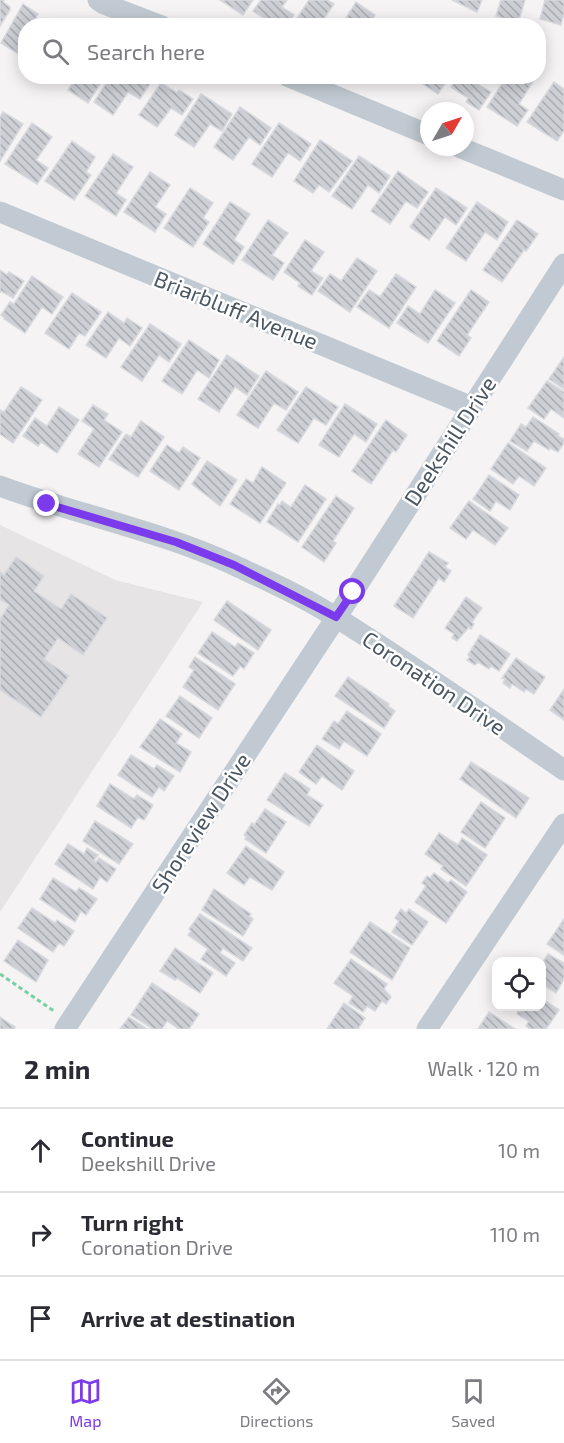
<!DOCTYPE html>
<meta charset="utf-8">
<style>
:root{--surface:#fff;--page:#f7f7f7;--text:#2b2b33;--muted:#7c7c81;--line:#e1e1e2;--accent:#7c3aed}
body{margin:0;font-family:"Exo 2",sans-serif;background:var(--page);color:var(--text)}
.controls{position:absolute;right:18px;bottom:18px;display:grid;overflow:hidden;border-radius:12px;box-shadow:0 3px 15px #0003}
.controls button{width:54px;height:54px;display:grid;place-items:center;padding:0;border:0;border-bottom:2px solid var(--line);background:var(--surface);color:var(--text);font:30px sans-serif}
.compass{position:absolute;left:420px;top:102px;width:54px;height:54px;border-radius:50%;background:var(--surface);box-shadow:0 3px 15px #0003;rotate:51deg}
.stop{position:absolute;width:18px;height:18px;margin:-14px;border:4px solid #7c3aed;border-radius:50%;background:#fff}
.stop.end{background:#7c3aed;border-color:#fff;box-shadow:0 2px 6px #0008}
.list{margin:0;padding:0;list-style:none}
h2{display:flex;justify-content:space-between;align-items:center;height:78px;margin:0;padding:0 24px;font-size:26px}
h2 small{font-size:20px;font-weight:400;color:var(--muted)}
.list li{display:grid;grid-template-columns:39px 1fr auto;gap:18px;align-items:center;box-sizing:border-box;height:84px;padding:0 24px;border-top:2px solid var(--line)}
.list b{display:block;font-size:22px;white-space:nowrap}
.list p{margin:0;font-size:20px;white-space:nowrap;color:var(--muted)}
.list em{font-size:20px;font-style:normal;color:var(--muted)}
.icon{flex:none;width:33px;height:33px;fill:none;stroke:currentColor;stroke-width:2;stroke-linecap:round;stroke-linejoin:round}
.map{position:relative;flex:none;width:564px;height:1029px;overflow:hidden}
.search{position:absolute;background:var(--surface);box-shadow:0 3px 15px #0003;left:18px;right:18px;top:18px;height:66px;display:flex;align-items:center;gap:15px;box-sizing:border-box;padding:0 21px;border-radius:24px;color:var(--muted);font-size:22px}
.sheet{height:330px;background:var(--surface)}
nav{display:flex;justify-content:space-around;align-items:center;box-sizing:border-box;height:84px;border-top:2px solid var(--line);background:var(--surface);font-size:16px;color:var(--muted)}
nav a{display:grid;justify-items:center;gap:3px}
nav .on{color:var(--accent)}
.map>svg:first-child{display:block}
</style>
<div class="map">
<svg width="564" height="1029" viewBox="0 0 564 1029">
<defs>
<pattern id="building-back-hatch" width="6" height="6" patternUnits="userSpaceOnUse" patternTransform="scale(1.5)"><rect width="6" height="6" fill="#cdcfd5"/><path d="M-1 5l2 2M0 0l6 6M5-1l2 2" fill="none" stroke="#a8abb0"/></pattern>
</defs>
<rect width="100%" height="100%" fill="#f5f3f3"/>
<polygon fill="#e6e4e5" points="0,525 115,580 203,602 0,912"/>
<g fill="url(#building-back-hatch)" stroke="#d7d9de" stroke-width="1.5">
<polygon points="0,0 4,0 3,2 10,7 10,10 0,26"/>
<polygon points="220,0 253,0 243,15"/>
<polygon points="261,0 287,0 282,7 294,15 287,26 275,26 253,11"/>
<polygon points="309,0 327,0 334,4 321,23 325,26 297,26 294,23"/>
<polygon points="452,0 482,0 477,12"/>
<polygon points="501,0 525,0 518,23 496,16"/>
<polygon points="545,0 564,0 564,13 561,25 540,19"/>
<polygon points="356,2 375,15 369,26 341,26"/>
<polygon points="23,4 38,14 33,23 37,26 26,26 25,58 1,43"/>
<polygon points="77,76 105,76 88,103 68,90"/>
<polygon points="111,76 142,76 151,82 140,99 128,92 113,115 94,102"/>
<polygon points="411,76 450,76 438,94"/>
<polygon points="458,76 484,76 479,85 491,92 479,110 466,102 468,98 451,87"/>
<polygon points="507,76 535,78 519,104 528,110 517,126 487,107"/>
<polygon points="554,82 564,89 564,131 557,141 527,122"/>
<polygon points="161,83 177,93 179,90 193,99 182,115 171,108 157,127 139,115"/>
<polygon points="201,94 232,114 222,131 210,124 194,147 175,135"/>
<polygon points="240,107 271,128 260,145 249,137 233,160 214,147"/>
<polygon points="3,112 23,124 0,161 0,117"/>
<polygon points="32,123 52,137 36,160 48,168 37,184 5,164"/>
<polygon points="279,123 311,144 300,161 288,153 272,177 252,164"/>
<polygon points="320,140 352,161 329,192 319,185 313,193 294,181"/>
<polygon points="72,141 95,157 86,172 91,175 74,200 45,181"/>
<polygon points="113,154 133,167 116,193 126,200 116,216 85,196"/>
<polygon points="359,156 390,176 379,193 368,185 352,209 332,196"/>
<polygon points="398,171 428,192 417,208 406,201 390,224 371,211"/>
<polygon points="150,172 170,185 155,207 166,214 155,232 124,212"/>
<polygon points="190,188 213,203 203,218 209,222 193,247 164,228"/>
<polygon points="436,188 467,208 456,225 445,217 429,240 410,227"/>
<polygon points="230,202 250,214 234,240 244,247 233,264 203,244"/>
<polygon points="477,202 508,222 497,240 485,232 466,261 446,248"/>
<polygon points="268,220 288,233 272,255 284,263 273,280 242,260"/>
<polygon points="517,220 538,234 526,251 524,250 502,282 483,270"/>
<polygon points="305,240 324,252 311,271 323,278 312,295 298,286 300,283 284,272"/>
<polygon points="357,258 377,271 350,312 318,291 330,274 341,281"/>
<polygon points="0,270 7,275 9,272 24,281 13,298 1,291 0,293"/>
<polygon points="396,274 416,287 389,328 357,307 369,290 380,297"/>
<polygon points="32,276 63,297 52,314 42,307 25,333 4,319 5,318 1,315 10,302 14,304"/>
<polygon points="435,290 455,303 428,343 397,323 408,306 420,314"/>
<polygon points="471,290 489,302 467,335 471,338 459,356 437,341"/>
<polygon points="72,293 101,312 85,336 79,333 69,349 45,333"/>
<polygon points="108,312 124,323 127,318 142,328 130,346 119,338 106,358 86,345"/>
<polygon points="150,324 181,344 169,362 159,355 142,381 121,367"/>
<polygon points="189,340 219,360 209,378 197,370 182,394 162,381"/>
<polygon points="227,355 259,376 247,395 235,387 219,412 198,399"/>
<polygon points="564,357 564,389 549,379"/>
<polygon points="266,371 298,392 286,410 274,403 258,428 237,415"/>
<polygon points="547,381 564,392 564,418 551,409 544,419 528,408"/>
<polygon points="21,387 42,400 13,443 0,434 0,410 4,412"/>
<polygon points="306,387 338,407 326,425 314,418 298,443 277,430"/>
<polygon points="345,404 377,424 366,442 354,434 352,437 339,457 319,445"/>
<polygon points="93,405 108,414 104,420 122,432 99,467 78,454 94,429 82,421"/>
<polygon points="59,407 79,420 57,453 41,442 38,446 23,436 35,418 47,426"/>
<polygon points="533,417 559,434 558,436 564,439 564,443 558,452 550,448 549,450 534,441 527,451 510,441 521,424 526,427"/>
<polygon points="386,420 407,435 396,452 393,450 371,484 352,471"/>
<polygon points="141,421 164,437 138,477 109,459 126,434 131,437"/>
<polygon points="508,443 546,468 534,486 519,476 513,484 491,469"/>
<polygon points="167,445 179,453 183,447 200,458 179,490 150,471"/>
<polygon points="207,461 237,480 220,506 192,484"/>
<polygon points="262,467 286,483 260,523 230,504 246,479 253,483"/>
<polygon points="489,475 519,495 510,510 496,501 490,511 473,499"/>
<polygon points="305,485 326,499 298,542 267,522 278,504 280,505 282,501 291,507"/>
<polygon points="336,496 354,508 333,541 336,543 324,562 302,547"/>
<polygon points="469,501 508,528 495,545 473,530 466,539 450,528"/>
<polygon points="429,552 448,563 445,567 451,571 444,582 439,578 413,618 394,606"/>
<polygon points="16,557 44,576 34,591 61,609 71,594 107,618 83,655 58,638 44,659 69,676 41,717 0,690 0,619 9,605 0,599 0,572 4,575"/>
<polygon points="466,597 482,608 472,622 474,624 471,629 469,627 457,641 452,638 454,634 445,628"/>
<polygon points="227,601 271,630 258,650 214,620"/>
<polygon points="212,632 235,647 238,643 254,653 244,669 240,666 233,676 198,653"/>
<polygon points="480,635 510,654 499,671 491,666 489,669 478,662 475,665 467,660 470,657 468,655"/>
<polygon points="195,657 235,684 218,710 183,687 194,670 189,667"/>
<polygon points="516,658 545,677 534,694 526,689 524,692 512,684 510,688 503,683 505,679 502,678"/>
<polygon points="348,677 389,704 388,706 395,711 384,728 335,696"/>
<polygon points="564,689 564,720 550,710"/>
<polygon points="180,696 212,718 199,738 166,716"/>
<polygon points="347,711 381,734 367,756 344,741 339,749 322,739 334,721 338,724"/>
<polygon points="160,719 182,734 176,743 191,752 180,772 140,747"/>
<polygon points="317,745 354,771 342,790 322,776 316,784 299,772"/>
<polygon points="131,755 154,769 157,765 174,776 164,791 159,787 152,797 118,775"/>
<polygon points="471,762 529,798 516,818 460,779"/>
<polygon points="285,773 310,789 307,795 323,805 309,826 267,800"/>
<polygon points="110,784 134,799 137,795 153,805 144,820 138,817 131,828 97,806"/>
<polygon points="481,802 505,818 485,848 461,832"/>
<polygon points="265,809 286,822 266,853 245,839 247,837 244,835 252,823 254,825"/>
<polygon points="95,821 133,844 119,864 83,841"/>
<polygon points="439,833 458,845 462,838 487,855 466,886 441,869 443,866 425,854"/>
<polygon points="68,844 84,854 87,848 98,855 94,860 96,862 99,858 116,869 107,882 100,877 93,889 55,864"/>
<polygon points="246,846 284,872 272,890 250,877 244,885 227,873"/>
<polygon points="434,873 448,883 451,880 467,892 446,923 415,902 426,886 422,883 427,876 430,878"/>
<polygon points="53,878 76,892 79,888 97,899 86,915 81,911 75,922 40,899"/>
<polygon points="214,889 251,914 249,916 253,919 243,936 202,910"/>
<polygon points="32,908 55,923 57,920 74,931 64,946 59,943 53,952 18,928"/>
<polygon points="401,909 406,913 409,909 428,922 412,945 392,932 399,921 395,918"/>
<polygon points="200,914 252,948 243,961 223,948 220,953 235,963 226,976 201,959 208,949 188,935 191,931 189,929"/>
<polygon points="564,919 564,955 547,944"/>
<polygon points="370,922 410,948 392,980 350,952"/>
<polygon points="18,940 48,960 36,982 4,961"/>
<polygon points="175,948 213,973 200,993 177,978 175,980 160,971"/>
<polygon points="548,954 564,963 564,979 556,993 542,984 542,964"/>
<polygon points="351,959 387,984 384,989 391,997 386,1004 382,1001 375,1011 367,1006 363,1012 349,1003 353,996 334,983"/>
<polygon points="152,983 199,1014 189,1029 179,1029 167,1021 162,1029 153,1029 131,1015"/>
<polygon points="542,999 559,1010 546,1029 530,1029 526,1026 529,1021 517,1014 520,1006 542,1006"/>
<polygon points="344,1003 365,1018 358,1029 327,1029"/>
<polygon points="489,1012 515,1029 478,1029"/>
<polygon points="0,1017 15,1027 14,1029 0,1029"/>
<polygon points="129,1017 147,1029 120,1029"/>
</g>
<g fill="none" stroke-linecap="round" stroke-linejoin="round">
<polyline stroke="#7ad0a6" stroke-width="3" stroke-dasharray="4.5 3" stroke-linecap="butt" points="0,974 54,1011"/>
<g stroke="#c1cad2" stroke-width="21">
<polyline points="98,0 104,4 162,26"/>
<polyline points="287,76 429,135"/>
<polyline points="459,147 564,190"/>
<polyline points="0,212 472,407"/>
<path d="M0,486C78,515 161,531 236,566C270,582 306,598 337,618C414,666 489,719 564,770"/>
<polyline points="65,1029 353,592 564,264"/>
<polyline points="427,1029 564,824"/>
</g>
</g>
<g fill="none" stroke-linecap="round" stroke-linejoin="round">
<polyline stroke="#7c3aed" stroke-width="8" points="47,504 176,542 234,565 336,617 353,592"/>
</g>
<g text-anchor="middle" stroke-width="5" stroke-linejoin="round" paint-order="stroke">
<g font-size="22" fill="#4a5661" stroke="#fff">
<text transform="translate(236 310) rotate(22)" y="8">Briarbluff Avenue</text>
<text transform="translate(450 441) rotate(-57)" y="8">Deekshill Drive</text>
<text transform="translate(434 683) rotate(34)" y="8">Coronation Drive</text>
<text transform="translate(201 823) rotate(-57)" y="8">Shoreview Drive</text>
</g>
</g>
</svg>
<div class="controls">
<button><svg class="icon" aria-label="locate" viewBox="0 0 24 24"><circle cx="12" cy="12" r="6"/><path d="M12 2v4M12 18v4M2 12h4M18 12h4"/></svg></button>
</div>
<svg class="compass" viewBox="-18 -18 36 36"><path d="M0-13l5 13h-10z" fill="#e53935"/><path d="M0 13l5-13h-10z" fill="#7c7c81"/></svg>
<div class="stop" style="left:353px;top:592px"></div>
<div class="stop end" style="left:47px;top:504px"></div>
<div class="search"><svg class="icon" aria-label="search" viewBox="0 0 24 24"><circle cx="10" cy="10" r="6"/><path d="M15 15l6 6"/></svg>Search here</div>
</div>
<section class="sheet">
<h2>2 min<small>Walk · 120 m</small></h2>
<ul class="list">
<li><svg class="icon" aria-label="ahead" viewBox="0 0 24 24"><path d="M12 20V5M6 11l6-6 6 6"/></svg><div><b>Continue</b><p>Deekshill Drive</p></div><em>10 m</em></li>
<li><svg class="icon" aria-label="right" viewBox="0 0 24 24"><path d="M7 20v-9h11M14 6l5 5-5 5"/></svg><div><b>Turn right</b><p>Coronation Drive</p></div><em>110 m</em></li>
<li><svg class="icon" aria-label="arrive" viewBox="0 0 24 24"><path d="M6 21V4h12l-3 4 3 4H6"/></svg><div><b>Arrive at destination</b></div></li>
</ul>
</section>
<nav>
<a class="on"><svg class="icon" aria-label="map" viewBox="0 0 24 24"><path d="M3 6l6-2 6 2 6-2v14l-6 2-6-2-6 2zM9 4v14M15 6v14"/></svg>Map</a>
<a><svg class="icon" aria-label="directions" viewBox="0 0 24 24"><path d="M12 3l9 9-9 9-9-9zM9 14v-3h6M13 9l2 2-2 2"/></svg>Directions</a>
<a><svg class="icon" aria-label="saved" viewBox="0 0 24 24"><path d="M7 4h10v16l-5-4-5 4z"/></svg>Saved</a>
</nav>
